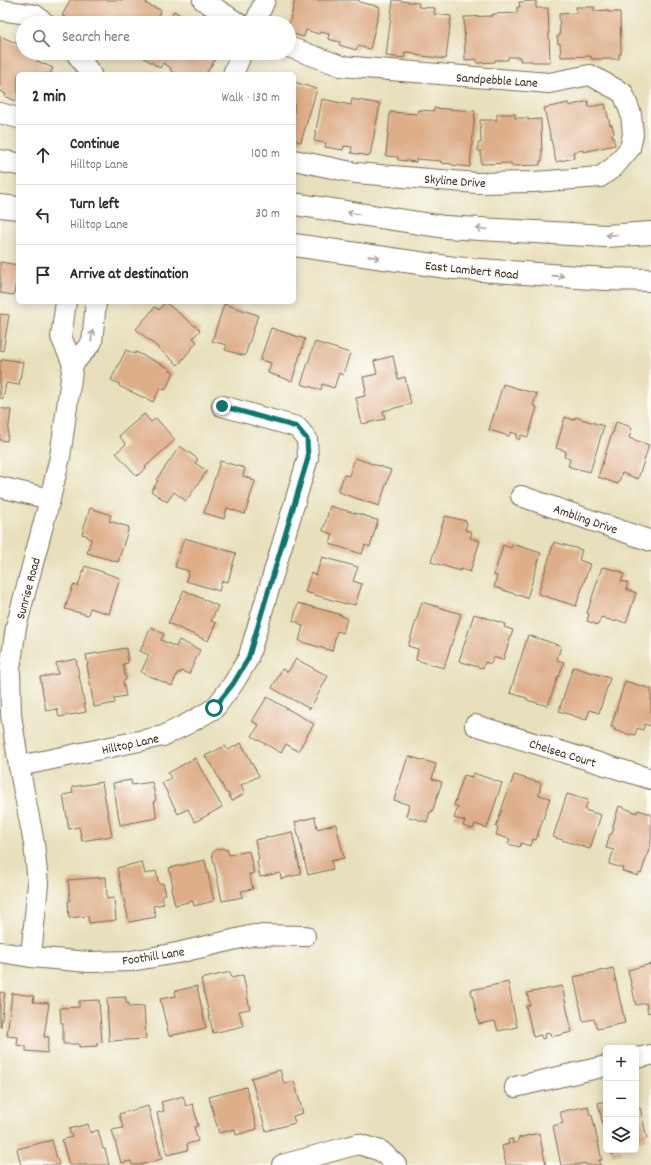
<!DOCTYPE html>
<meta charset="utf-8">
<style>
:root{--surface:#fff;--page:#f2f2f3;--text:#2b2b33;--muted:#7c7c81;--line:#e1e1e2}
body{margin:0;font-family:Dekko,sans-serif;background:var(--page);color:var(--text)}
.controls{position:absolute;right:12px;bottom:12px;display:grid;overflow:hidden;border-radius:6px;box-shadow:0 2px 10px #0003}
.controls button{width:36px;height:36px;display:grid;place-items:center;padding:0;border:0;border-bottom:1px solid var(--line);background:var(--surface);color:var(--text);font:20px sans-serif}
.stop{position:absolute;width:12px;height:12px;margin:-9px;border:3px solid #0f766e;border-radius:50%;background:#fff}
.stop.end{background:#0f766e;border-color:#fff;box-shadow:0 1px 4px #0008}
.list{margin:0;padding:0;list-style:none}
h2{display:flex;justify-content:space-between;align-items:center;height:52px;margin:0;padding:0 16px;font-size:17px}
h2 small{font-size:13px;font-weight:400;color:var(--muted)}
.list li{display:grid;grid-template-columns:26px 1fr auto;gap:12px;align-items:center;box-sizing:border-box;height:60px;padding:0 16px;border-top:1px solid var(--line)}
.list b{display:block;font-size:15px;white-space:nowrap}
.list p{margin:0;font-size:13px;white-space:nowrap;color:var(--muted)}
.list em{font-size:13px;font-style:normal;color:var(--muted)}
.icon{flex:none;width:22px;height:22px;fill:none;stroke:currentColor;stroke-width:2;stroke-linecap:round;stroke-linejoin:round}
.map{position:relative;flex:none;width:651px;height:1165px;overflow:hidden}
.search{position:absolute;background:var(--surface);box-shadow:0 2px 10px #0003;left:16px;top:16px;width:280px;height:44px;display:flex;align-items:center;gap:10px;box-sizing:border-box;padding:0 14px;border-radius:22px;color:var(--muted);font-size:15px}
.panel{position:absolute;background:var(--surface);box-shadow:0 2px 10px #0003;left:16px;top:72px;width:280px;height:232px;border-radius:6px}
.map>svg:first-child{display:block}
</style>
<div class="map">
<svg width="651" height="1165" viewBox="0 0 651 1165">
<rect width="100%" height="100%" fill="#fdfcf7"/>
<filter id="ink" filterUnits="userSpaceOnUse"><feTurbulence type="fractalNoise" baseFrequency=".025" numOctaves="2"/><feDisplacementMap in="SourceGraphic" scale="8" xChannelSelector="R" yChannelSelector="G"/><feConvolveMatrix kernelMatrix="1 2 1 2 8 2 1 2 1" color-interpolation-filters="sRGB"/></filter>
<filter id="wash" filterUnits="userSpaceOnUse"><feTurbulence type="fractalNoise" baseFrequency=".012" numOctaves="4" result="noise"/><feDisplacementMap in="SourceGraphic" scale="16" xChannelSelector="R" yChannelSelector="G"/><feGaussianBlur stdDeviation="0.9" result="paint"/><feColorMatrix in="noise" values="0 0 0 0 0 0 0 0 0 0 0 0 0 0 0 0 0 1.4 0 .05"/><feComposite in="paint" operator="in"/></filter>
<g filter="url(#wash)">
<rect width="100%" height="100%" fill="#e8e0bc"/>
<g id="blocks">
<g fill="#deae89">
<polygon points="70,0 148,0 146,4 161,10 155,23 78,23 62,16"/>
<polygon points="295,0 357,0 360,1 359,2 380,7 370,49 358,46 356,50 339,45 340,42 328,39 329,34 320,32 319,34 306,30 304,37 289,33 289,24"/>
<polygon points="393,0 419,3 418,7 435,8 434,14 451,16 446,59 415,55 415,53 405,52 404,58 386,56"/>
<polygon points="536,1 536,8 548,8 550,62 532,62 532,61 520,61 520,57 508,57 508,60 495,60 495,62 477,63 477,59 465,60 464,17 493,16 493,14 517,13 517,7 520,7 519,2"/>
<polygon points="576,7 594,7 594,11 608,10 608,12 620,12 621,54 619,54 619,59 591,59 591,56 561,57 560,43 558,44 557,36 560,36 559,14 577,13"/>
<polygon points="174,11 193,23 166,23"/>
<polygon points="0,36 23,46 23,53 31,53 39,56 37,61 53,68 50,74 18,74 18,102 5,96 6,94 0,91"/>
<polygon points="147,53 219,53 206,74 176,74 170,70 171,68 163,63 160,68 144,58"/>
<polygon points="294,82 317,89 301,142 294,140"/>
<polygon points="322,99 351,105 352,99 380,104 370,156 351,153 352,147 344,146 343,150 325,147 326,143 314,141"/>
<polygon points="588,101 589,107 605,104 610,125 612,125 614,133 612,134 615,145 583,152 583,150 573,152 574,158 556,162 544,108 569,103 569,106"/>
<polygon points="434,108 475,111 470,167 452,165 452,164 441,163 441,161 416,159 416,162 398,160 398,157 386,156 390,112 417,114 418,110 434,111"/>
<polygon points="497,114 515,114 515,118 528,118 528,120 541,119 542,161 540,161 540,165 511,166 511,163 481,164 481,151 478,151 478,143 481,143 480,120 497,120"/>
<polygon points="0,262 18,265 14,295 0,293"/>
<polygon points="165,302 200,330 193,338 197,342 178,365 136,329 155,307 159,310"/>
<polygon points="224,304 258,315 245,356 225,350 227,345 212,341"/>
<polygon points="0,314 9,315 3,351 0,350"/>
<polygon points="271,328 305,339 292,381 268,373 271,363 260,360"/>
<polygon points="315,342 350,353 343,375 339,373 334,388 322,384 321,390 301,384"/>
<polygon points="126,350 135,354 136,352 169,368 168,369 174,372 165,390 160,388 153,402 119,386 120,384 111,380"/>
<polygon points="393,356 398,379 405,377 411,404 383,411 385,419 362,424 356,398 365,396 364,392 366,391 363,377 377,374 374,361"/>
<polygon points="3,359 23,362 19,385 6,383 3,399 0,398 0,361 2,361"/>
<polygon points="503,384 537,394 533,405 537,407 528,437 521,435 519,440 516,438 517,434 511,432 509,436 489,430"/>
<polygon points="0,408 11,410 7,441 0,440"/>
<polygon points="144,414 151,422 156,418 175,440 145,467 146,468 137,476 116,453 126,444 119,436"/>
<polygon points="565,417 574,420 575,417 604,426 590,472 570,467 570,466 568,466 570,459 564,457 566,451 556,448"/>
<polygon points="616,422 632,427 629,438 649,445 638,479 622,473 618,484 598,477 612,433 613,433"/>
<polygon points="180,446 198,459 195,463 207,471 186,501 174,492 167,502 151,491 158,481 156,480"/>
<polygon points="355,458 391,470 379,506 338,492 344,475 349,476"/>
<polygon points="220,461 245,468 243,476 252,479 251,480 255,481 245,514 227,508 224,519 204,513"/>
<polygon points="330,506 372,518 372,519 378,520 370,547 365,545 362,554 330,544 333,534 323,531"/>
<polygon points="90,508 111,515 109,521 129,527 118,562 87,553 91,539 88,538 88,536 82,534"/>
<polygon points="445,516 466,521 466,522 467,523 465,530 472,532 470,538 480,541 470,572 461,569 460,571 431,562"/>
<polygon points="184,538 236,553 228,582 222,581 219,591 186,581 189,571 175,567"/>
<polygon points="554,542 582,550 579,560 590,564 576,606 538,594"/>
<polygon points="512,544 541,553 527,598 494,587 497,576 494,575 503,545 511,548"/>
<polygon points="322,557 358,567 353,581 362,584 355,605 347,603 346,604 305,592 311,573 316,575"/>
<polygon points="85,566 120,578 109,614 90,608 88,615 65,609 73,585 78,586"/>
<polygon points="602,567 604,568 604,567 622,572 621,573 624,574 621,581 628,583 626,589 636,593 626,623 617,620 616,622 601,617 598,625 587,621 589,614 587,613"/>
<polygon points="184,590 218,606 211,621 216,623 208,641 168,623"/>
<polygon points="422,602 461,614 444,668 416,660 418,649 408,646"/>
<polygon points="298,603 342,615 341,616 347,618 343,633 337,631 332,651 299,641 303,626 300,625 300,623 293,621"/>
<polygon points="474,614 505,624 504,627 513,630 503,660 493,657 491,664 485,662 483,668 481,667 481,668 459,661"/>
<polygon points="151,627 164,634 161,640 176,647 179,640 200,650 189,674 181,671 180,674 178,672 172,686 141,672 149,655 140,651"/>
<polygon points="528,635 561,646 557,660 564,662 559,677 558,676 548,706 527,700 527,698 510,693"/>
<polygon points="126,648 128,663 123,664 126,680 123,681 126,696 114,698 115,703 94,707 87,665 88,665 86,655"/>
<polygon points="76,659 86,712 59,717 57,709 46,711 40,677 58,674 56,663"/>
<polygon points="296,659 328,676 310,709 272,688 282,669 288,672"/>
<polygon points="573,667 610,678 599,713 590,710 586,720 559,711"/>
<polygon points="625,681 651,689 651,726 645,724 643,730 637,728 635,735 632,734 631,735 614,730 615,728 611,727"/>
<polygon points="267,697 314,724 298,751 286,744 281,753 252,736 259,725 252,721"/>
<polygon points="241,743 259,776 241,785 245,793 232,801 228,793 226,793 211,763 210,764 205,756 225,746 228,750"/>
<polygon points="408,756 436,764 432,779 442,782 432,812 430,812 427,822 406,816 409,805 394,800"/>
<polygon points="195,758 222,807 195,822 188,809 178,814 162,783 171,778 168,773"/>
<polygon points="473,773 502,783 487,828 475,824 473,829 463,826 465,821 454,818 458,807 454,805 464,775 472,777"/>
<polygon points="514,775 541,783 539,795 550,798 536,840 533,839 531,846 521,843 520,847 508,844 510,839 496,835 498,828 496,827 510,784 511,784"/>
<polygon points="131,780 132,785 152,782 156,800 154,801 157,818 120,825 113,783"/>
<polygon points="102,782 112,836 82,841 79,827 69,829 63,795 73,793 72,787"/>
<polygon points="567,794 588,800 585,810 601,815 590,849 553,837"/>
<polygon points="619,806 637,813 638,810 651,814 651,843 641,874 639,873 638,876 622,871 623,868 609,864 614,850 606,848 610,834 612,834 614,827 613,826"/>
<polygon points="315,817 317,829 336,824 344,858 331,861 333,869 308,875 295,822"/>
<polygon points="292,832 301,874 281,879 280,873 260,877 257,861 259,860 255,840"/>
<polygon points="223,848 225,850 227,849 229,855 249,851 254,874 249,874 253,889 241,891 243,897 222,901 212,853 214,852 215,850"/>
<polygon points="205,860 214,901 194,906 193,901 175,905 171,888 173,887 169,868"/>
<polygon points="142,862 145,874 156,871 159,884 163,883 166,894 162,895 164,904 153,906 156,917 129,922 117,868"/>
<polygon points="106,877 107,899 114,898 116,920 89,923 88,916 69,918 68,901 70,901 68,880"/>
<polygon points="651,964 651,1012 648,1013 646,1003 636,1005 628,970"/>
<polygon points="613,968 625,1023 597,1029 594,1019 583,1021 574,977"/>
<polygon points="230,972 232,978 243,975 250,1009 239,1011 243,1026 213,1033 201,979"/>
<polygon points="508,982 517,1027 498,1031 495,1021 479,1024 471,990"/>
<polygon points="197,986 206,1028 169,1036 160,999 176,996 175,991"/>
<polygon points="562,986 572,1032 551,1037 550,1033 544,1034 545,1038 542,1039 541,1035 533,1037 526,1006 530,1005 527,993"/>
<polygon points="0,992 5,993 1,1027 0,1027"/>
<polygon points="12,993 34,996 33,1002 49,1003 44,1037 49,1037 47,1053 26,1051 26,1046 17,1045 18,1037 7,1036"/>
<polygon points="126,997 126,1003 129,1003 129,1007 144,1006 146,1039 109,1041 107,998"/>
<polygon points="99,1000 102,1042 97,1043 97,1046 79,1047 79,1044 63,1044 63,1023 61,1023 60,1008 79,1007 79,1001"/>
<polygon points="280,1070 284,1084 294,1081 303,1113 293,1116 295,1123 266,1131 251,1078"/>
<polygon points="246,1087 257,1129 236,1135 235,1129 219,1133 209,1097"/>
<polygon points="183,1096 186,1106 193,1104 198,1126 194,1127 198,1141 187,1144 188,1150 167,1155 157,1113 164,1111 161,1102"/>
<polygon points="606,1101 606,1134 605,1134 598,1103"/>
<polygon points="148,1106 162,1159 140,1165 132,1165 131,1161 121,1163 112,1130 123,1128 119,1114"/>
<polygon points="588,1106 590,1115 592,1115 602,1160 599,1160 600,1165 586,1165 585,1163 577,1165 561,1165 553,1126 563,1123 560,1112"/>
<polygon points="640,1108 647,1139 636,1142 636,1109"/>
<polygon points="88,1124 90,1133 98,1130 103,1149 105,1149 109,1165 69,1165 62,1140 72,1137 69,1129"/>
<polygon points="539,1133 546,1165 506,1165 502,1146 509,1144 508,1140 512,1139 513,1144 518,1142 518,1138"/>
<polygon points="52,1140 59,1165 21,1165 17,1149"/>
<polygon points="611,1150 621,1150 622,1153 612,1155"/>
</g>
</g>
</g>
<g filter="url(#ink)">
<use href="#blocks" fill-opacity="0" stroke="#786a55" stroke-width="1"/>
<g fill="none" stroke-linecap="round" stroke-linejoin="round">
<g stroke="#786a55" stroke-width="22">
<g id="street">
<polyline points="203,0 238,23"/>
<polyline points="0,10 35,15 45,23"/>
<polyline points="255,23 265,0"/>
<polyline points="289,47 341,66 549,83 590,75 623,93 631,114 633,134 630,148 614,167 600,177 534,182 477,183 356,173 294,160"/>
<polyline points="76,53 91,74"/>
<polyline points="233,74 242,53"/>
<polyline points="0,113 18,118"/>
<polyline points="66,302 61,337 73,364"/>
<polyline points="0,487 50,499"/>
<polyline points="521,496 651,541"/>
<polyline points="475,725 651,779"/>
<polyline points="19,766 163,736 189,723 215,708 233,684 248,659 308,458 307,439 297,427 222,406"/>
<polyline points="0,952 31,957 89,962 131,961 177,953 254,935 305,936"/>
<polyline points="31,957 38,884 34,843 19,766 11,715 10,669 16,627 50,499 60,457 73,364 92,342 96,302"/>
<polyline points="636,1058 651,1055"/>
<polyline points="515,1087 606,1066"/>
<polyline points="282,1165 358,1144 381,1151 396,1165"/>
</g>
</g>
<g stroke="#786a55" stroke-width="24">
<g id="secondary">
<polyline points="0,161 18,164"/>
<polyline points="294,204 445,227 606,236 651,233"/>
<polyline points="0,206 18,208"/>
<polyline points="294,245 454,268 605,279 651,280"/>
</g>
</g>
<use href="#street" stroke="#fff" stroke-width="20"/>
<use href="#secondary" stroke="#fff" stroke-width="22"/>
</g>
<defs><path id="oneway-shaft" d="M-6 0H5M1.5-3L5.5 0L1.5 3" fill="none" stroke-width="1.6" stroke-linecap="round" stroke-linejoin="round"/></defs>
<g stroke="#a79f9a">
<use href="#oneway-shaft" transform="translate(353 213) rotate(-171)"/>
<use href="#oneway-shaft" transform="translate(482 229) rotate(-177)"/>
<use href="#oneway-shaft" transform="translate(612 235) rotate(177)"/>
<use href="#oneway-shaft" transform="translate(374 257) rotate(8)"/>
<use href="#oneway-shaft" transform="translate(558 276) rotate(4)"/>
<use href="#oneway-shaft" transform="translate(92 336) rotate(-82)"/>
</g>
</g>
<g fill="none" stroke-linecap="round" stroke-linejoin="round" filter="url(#ink)">
<polyline stroke="#0f766e" stroke-width="5" points="214,708 233,684 248,659 308,458 307,439 297,427 222,406"/>
</g>
<g text-anchor="middle" stroke-width="3" stroke-linejoin="round" paint-order="stroke">
<g font-size="13" fill="#3b2a1e" stroke="#fdfcf7">
<text transform="translate(497 79) rotate(4)" y="5">Sandpebble Lane</text>
<text transform="translate(455 180) rotate(4)" y="5">Skyline Drive</text>
<text transform="translate(472 269) rotate(6)" y="5">East Lambert Road</text>
<text transform="translate(586 518) rotate(19)" y="5">Ambling Drive</text>
<text transform="translate(27 588) rotate(-75)" y="5">Sunrise Road</text>
<text transform="translate(130 743) rotate(-12)" y="5">Hilltop Lane</text>
<text transform="translate(563 752) rotate(17)" y="5">Chelsea Court</text>
<text transform="translate(153 955) rotate(-9)" y="5">Foothill Lane</text>
</g>
</g>
</svg>
<div class="controls">
<button>+</button>
<button>−</button>
<button><svg class="icon" aria-label="layers" viewBox="0 0 24 24"><path d="M12 4l9 5-9 5-9-5zM3 14l9 5 9-5"/></svg></button>
</div>
<div class="stop" style="left:214px;top:708px"></div>
<div class="stop end" style="left:222px;top:406px"></div>
<div class="search"><svg class="icon" aria-label="search" viewBox="0 0 24 24"><circle cx="10" cy="10" r="6"/><path d="M15 15l6 6"/></svg>Search here</div>
<section class="panel">
<h2>2 min<small>Walk · 130 m</small></h2>
<ul class="list">
<li><svg class="icon" aria-label="ahead" viewBox="0 0 24 24"><path d="M12 20V5M6 11l6-6 6 6"/></svg><div><b>Continue</b><p>Hilltop Lane</p></div><em>100 m</em></li>
<li><svg class="icon" aria-label="left" viewBox="0 0 24 24"><path d="M17 20v-9H6M10 6l-5 5 5 5"/></svg><div><b>Turn left</b><p>Hilltop Lane</p></div><em>30 m</em></li>
<li><svg class="icon" aria-label="arrive" viewBox="0 0 24 24"><path d="M6 21V4h12l-3 4 3 4H6"/></svg><div><b>Arrive at destination</b></div></li>
</ul>
</section>
</div>
